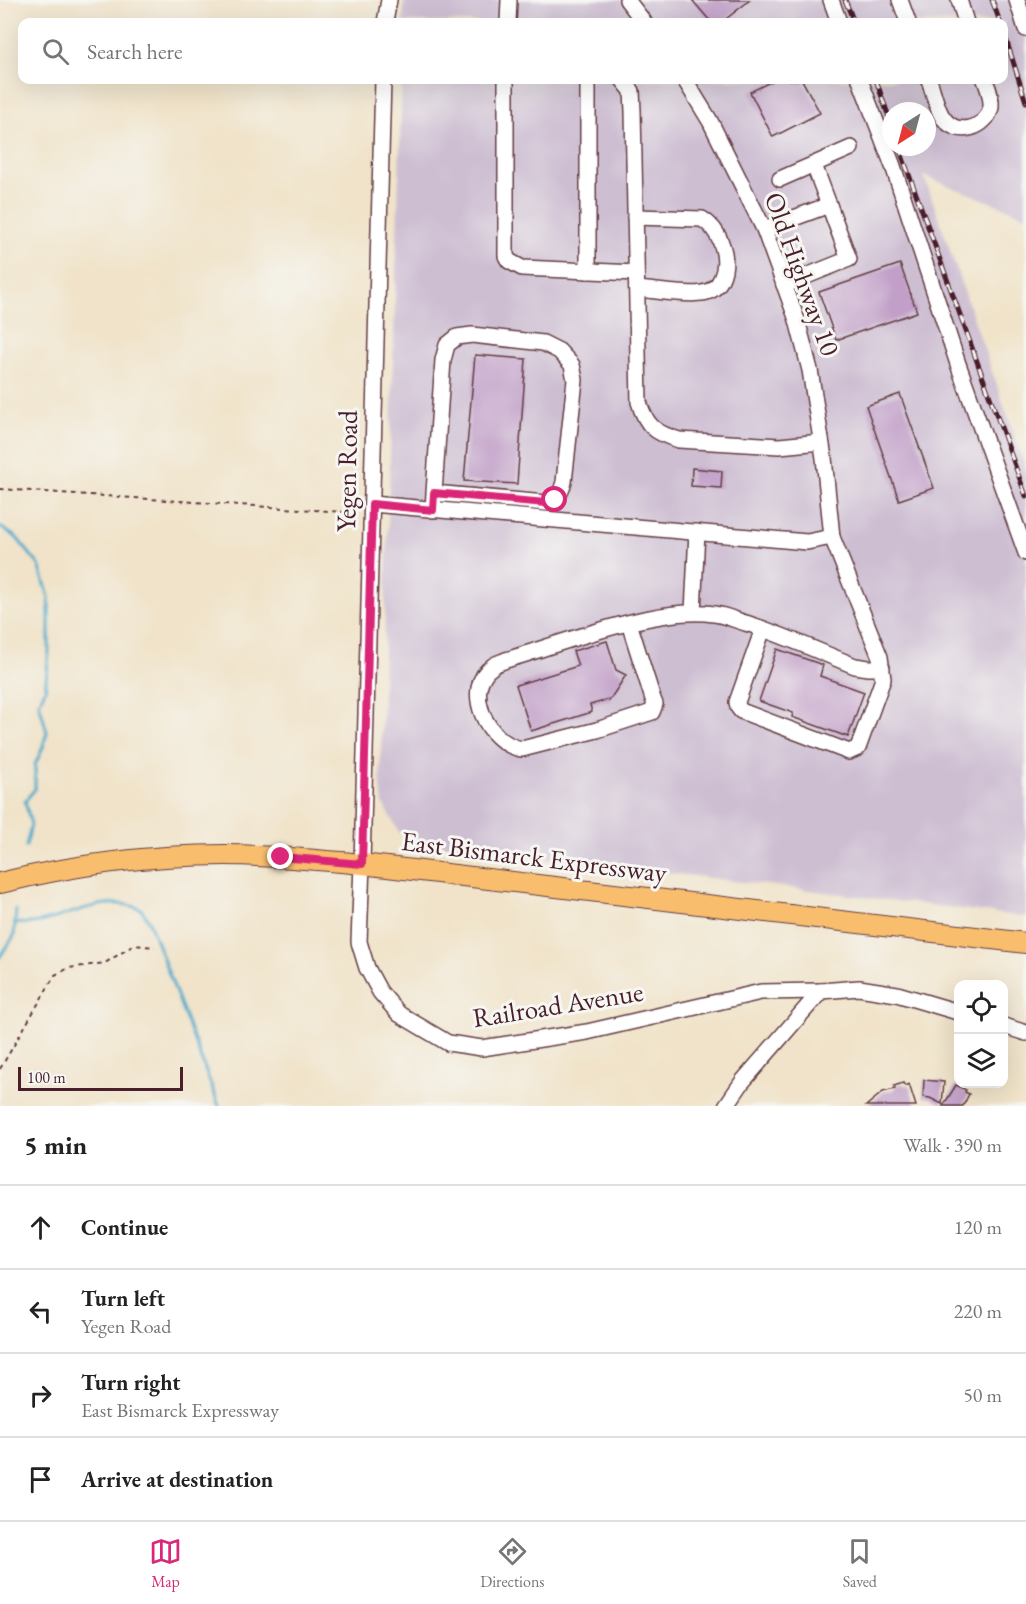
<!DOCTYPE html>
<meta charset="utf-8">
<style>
:root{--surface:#fff;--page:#f6f6f6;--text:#222;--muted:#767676;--line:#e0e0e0;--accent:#db2777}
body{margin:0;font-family:"EB Garamond",serif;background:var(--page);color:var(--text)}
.controls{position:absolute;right:18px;bottom:18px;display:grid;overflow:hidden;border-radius:12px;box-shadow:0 6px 24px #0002}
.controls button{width:54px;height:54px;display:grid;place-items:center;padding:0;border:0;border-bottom:2px solid var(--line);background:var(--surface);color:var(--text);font:30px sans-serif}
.compass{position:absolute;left:882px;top:102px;width:54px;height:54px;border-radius:50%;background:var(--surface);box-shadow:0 6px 24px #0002;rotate:216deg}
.scale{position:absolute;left:18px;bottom:15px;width:165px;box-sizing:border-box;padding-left:6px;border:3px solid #4a1f2b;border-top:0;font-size:16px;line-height:21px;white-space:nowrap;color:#4a1f2b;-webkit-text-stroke:4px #f6f6f2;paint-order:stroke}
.stop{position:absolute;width:18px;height:18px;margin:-14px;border:4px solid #db2777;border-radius:50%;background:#fff}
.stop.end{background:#db2777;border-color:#fff;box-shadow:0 2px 6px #0008}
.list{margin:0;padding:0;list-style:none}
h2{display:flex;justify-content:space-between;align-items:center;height:78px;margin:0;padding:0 24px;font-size:26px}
h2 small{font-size:20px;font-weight:400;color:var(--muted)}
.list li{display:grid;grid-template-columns:39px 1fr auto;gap:18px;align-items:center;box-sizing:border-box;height:84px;padding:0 24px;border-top:2px solid var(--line)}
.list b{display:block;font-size:22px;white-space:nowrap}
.list p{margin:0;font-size:20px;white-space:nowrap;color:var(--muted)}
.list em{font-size:20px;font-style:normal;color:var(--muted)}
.icon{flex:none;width:33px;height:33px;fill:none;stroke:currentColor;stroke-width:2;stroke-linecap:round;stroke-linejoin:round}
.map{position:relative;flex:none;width:1026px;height:1106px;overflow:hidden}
.search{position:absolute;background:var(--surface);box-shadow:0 6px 24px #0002;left:18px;right:18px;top:18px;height:66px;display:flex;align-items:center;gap:15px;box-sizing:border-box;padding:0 21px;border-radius:12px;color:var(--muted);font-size:22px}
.sheet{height:414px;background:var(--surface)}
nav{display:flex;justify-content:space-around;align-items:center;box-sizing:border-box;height:84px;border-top:2px solid var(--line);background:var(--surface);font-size:16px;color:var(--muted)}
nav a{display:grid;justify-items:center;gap:3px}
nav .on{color:var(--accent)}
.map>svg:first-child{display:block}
</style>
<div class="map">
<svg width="1026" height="1106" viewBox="0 0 1026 1106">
<rect width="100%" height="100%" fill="#f6f6f2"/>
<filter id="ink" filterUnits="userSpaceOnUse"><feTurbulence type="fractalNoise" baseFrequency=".0167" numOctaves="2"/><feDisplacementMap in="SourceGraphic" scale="12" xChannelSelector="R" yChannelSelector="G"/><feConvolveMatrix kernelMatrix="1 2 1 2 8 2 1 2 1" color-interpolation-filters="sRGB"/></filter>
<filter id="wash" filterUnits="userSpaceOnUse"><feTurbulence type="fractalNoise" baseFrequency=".008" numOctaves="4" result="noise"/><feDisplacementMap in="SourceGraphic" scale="24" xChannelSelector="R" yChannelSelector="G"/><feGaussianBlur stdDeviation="1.35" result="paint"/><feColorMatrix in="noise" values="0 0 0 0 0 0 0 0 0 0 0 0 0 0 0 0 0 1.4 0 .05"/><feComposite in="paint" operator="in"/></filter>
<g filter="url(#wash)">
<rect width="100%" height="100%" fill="#f0e3c9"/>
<path fill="#cdbed2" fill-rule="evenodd" d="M404,0H1026V216L924,176L1026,469V917L411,841L399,832L383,804L380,777L402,80H1004V22H403ZM891,111H927V147H891Z"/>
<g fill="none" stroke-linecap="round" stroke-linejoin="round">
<g stroke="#4ca8ca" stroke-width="3">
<polyline points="0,527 16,537 39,565 49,597 49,651 45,690 39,703 47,732 43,747 35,765 35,789 25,801 31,825 26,846"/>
<path d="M15,923C60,928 95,890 141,909L148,919L219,1106"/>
<polyline points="0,957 14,936 16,910"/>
</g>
</g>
<g id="blocks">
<g fill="#c19fc8">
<polygon points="692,0 750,0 722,22 711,22"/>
<polygon points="774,80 802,80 820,113 773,137 750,92"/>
<polygon points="900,264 917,312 836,340 819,292"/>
<polygon points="475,355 526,359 517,484 464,481"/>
<polygon points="900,394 934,488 899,500 866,406"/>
<polygon points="692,468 722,471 721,488 691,486"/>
<polygon points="607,641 616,670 626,675 609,701 607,700 590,705 592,712 531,731 516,685 578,666 573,651"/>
<polygon points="777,649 823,665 820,676 864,692 848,737 792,717 793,713 759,701"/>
<polygon points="924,1080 944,1082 942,1104 930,1098 923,1097"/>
<polygon points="903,1083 905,1086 909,1084 916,1106 866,1106 883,1092 895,1089 894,1086"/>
<polygon points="956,1085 966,1090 965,1092 969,1094 963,1106 943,1106"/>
</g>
</g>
</g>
<g filter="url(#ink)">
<use href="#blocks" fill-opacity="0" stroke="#633c43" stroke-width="1.5"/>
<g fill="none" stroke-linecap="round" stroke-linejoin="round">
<g stroke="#633c43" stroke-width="18">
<g id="minor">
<polyline points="627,0 644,22"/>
<polyline points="831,0 839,22"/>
<polyline points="900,0 908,22"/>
<polyline points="959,0 966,22"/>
<polyline points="1017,0 1026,29"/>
<polyline points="385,22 389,0"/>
<polyline points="508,22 509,0"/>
<polyline points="383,80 362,864 359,942 367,968 380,992 399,1014 448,1043 482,1048 587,1032 761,992 821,991"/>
<polyline points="506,80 506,256 509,261 522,268 636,273"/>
<path d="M623,80L632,91L633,111L639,402C646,426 655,433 679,440L779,446L821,442"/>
<polyline points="685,80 710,121 764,229 797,320 810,370 824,458 832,537 880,657 883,679 858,748 849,752 741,711 738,707 737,702 763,629"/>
<polyline points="860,80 893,166 958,364 1026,553"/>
<path d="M929,80C933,90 937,111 944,119C958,137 987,128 991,107C992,97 988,88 985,80"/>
<polyline points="814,165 829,205"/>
<polyline points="780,179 851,148"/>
<path d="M635,217L702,219C715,227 721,239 724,253C727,270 721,291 702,293C687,296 654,290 637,289"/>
<polyline points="764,229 829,205 849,259 784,285"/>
<polyline points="588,271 588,80"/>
<polyline points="372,504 807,542 832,537"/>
<path d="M433,510L434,493L443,360L447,345L457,337L472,335L543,343L559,351L572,365L575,380L564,482C561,493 558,499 546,503L434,493"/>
<polyline points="693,612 697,532"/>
<path d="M629,623L653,699L655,704L652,712L597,730L522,749C487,744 461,688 493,666C496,663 502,662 506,660C560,644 659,605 714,614C725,615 737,621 749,624C785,636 820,652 855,666L868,668H882"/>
<polyline points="1004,1026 1026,1033"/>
<polyline points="726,1106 743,1081 821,991 859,988 897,994 958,1012"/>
</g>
</g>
<g stroke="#633c43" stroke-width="22">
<path id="major" d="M0,883C73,865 150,855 226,855C271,855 317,860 362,864L1026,943"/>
</g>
<g stroke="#633c43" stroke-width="2" stroke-dasharray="4.5 4.5" stroke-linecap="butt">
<polyline points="0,489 359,513"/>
<polyline points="0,1069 55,975 69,968 105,963 134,945 155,947"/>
</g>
<use href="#minor" stroke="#fff" stroke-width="15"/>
<use href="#major" stroke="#f9be6d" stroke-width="20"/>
<g stroke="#4a1f2b" stroke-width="5">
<g id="rail">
<polyline points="845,0 854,22"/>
<polyline points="992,0 1000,22"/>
<polyline points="1004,33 1026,102"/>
<polyline points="876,80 891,123"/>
<polyline points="899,147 1026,496"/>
</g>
</g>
<use href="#rail" stroke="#f6f6f2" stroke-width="3" stroke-dasharray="9" stroke-linecap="butt"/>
</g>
</g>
<g fill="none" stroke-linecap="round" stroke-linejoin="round" filter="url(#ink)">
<polyline stroke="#db2777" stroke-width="8" points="281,857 362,864 372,504 433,510 434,493 546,503 555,500"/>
</g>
<g text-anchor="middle" stroke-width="6" stroke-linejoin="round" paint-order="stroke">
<g font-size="27" fill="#4a1f2b" stroke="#f6f6f2">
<text transform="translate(802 274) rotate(70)" y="9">Old Highway 10</text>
<text transform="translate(347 471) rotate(-89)" y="9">Yegen Road</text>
<text transform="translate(534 857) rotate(7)" y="9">East Bismarck Expressway</text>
<text transform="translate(558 1005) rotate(-9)" y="9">Railroad Avenue</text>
</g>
</g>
</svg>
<div class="controls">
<button><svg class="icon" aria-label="locate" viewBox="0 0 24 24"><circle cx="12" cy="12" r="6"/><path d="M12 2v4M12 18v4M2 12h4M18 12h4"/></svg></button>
<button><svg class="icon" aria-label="layers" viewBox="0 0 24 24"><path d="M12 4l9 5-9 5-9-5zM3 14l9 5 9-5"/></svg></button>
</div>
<svg class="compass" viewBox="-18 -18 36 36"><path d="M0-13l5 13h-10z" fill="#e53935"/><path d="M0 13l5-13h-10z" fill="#767676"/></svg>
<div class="scale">100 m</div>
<div class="stop" style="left:555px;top:500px"></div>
<div class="stop end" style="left:281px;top:857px"></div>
<div class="search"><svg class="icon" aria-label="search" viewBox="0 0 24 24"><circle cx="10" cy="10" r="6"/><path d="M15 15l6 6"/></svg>Search here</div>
</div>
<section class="sheet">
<h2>5 min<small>Walk · 390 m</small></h2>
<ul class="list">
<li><svg class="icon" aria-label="ahead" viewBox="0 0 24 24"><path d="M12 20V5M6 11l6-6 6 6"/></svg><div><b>Continue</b></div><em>120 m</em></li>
<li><svg class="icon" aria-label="left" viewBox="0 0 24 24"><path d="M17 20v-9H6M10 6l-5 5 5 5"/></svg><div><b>Turn left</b><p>Yegen Road</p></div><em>220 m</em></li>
<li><svg class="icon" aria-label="right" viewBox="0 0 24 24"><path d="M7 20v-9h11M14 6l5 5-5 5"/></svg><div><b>Turn right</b><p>East Bismarck Expressway</p></div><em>50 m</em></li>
<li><svg class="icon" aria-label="arrive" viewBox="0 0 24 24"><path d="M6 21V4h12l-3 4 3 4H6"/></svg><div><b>Arrive at destination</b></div></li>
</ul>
</section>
<nav>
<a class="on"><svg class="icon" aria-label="map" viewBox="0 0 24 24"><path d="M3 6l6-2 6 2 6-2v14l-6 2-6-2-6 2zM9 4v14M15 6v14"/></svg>Map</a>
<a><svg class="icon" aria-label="directions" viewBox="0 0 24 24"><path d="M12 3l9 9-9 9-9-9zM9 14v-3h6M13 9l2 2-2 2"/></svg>Directions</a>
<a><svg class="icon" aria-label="saved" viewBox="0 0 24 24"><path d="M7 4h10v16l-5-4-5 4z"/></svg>Saved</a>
</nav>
